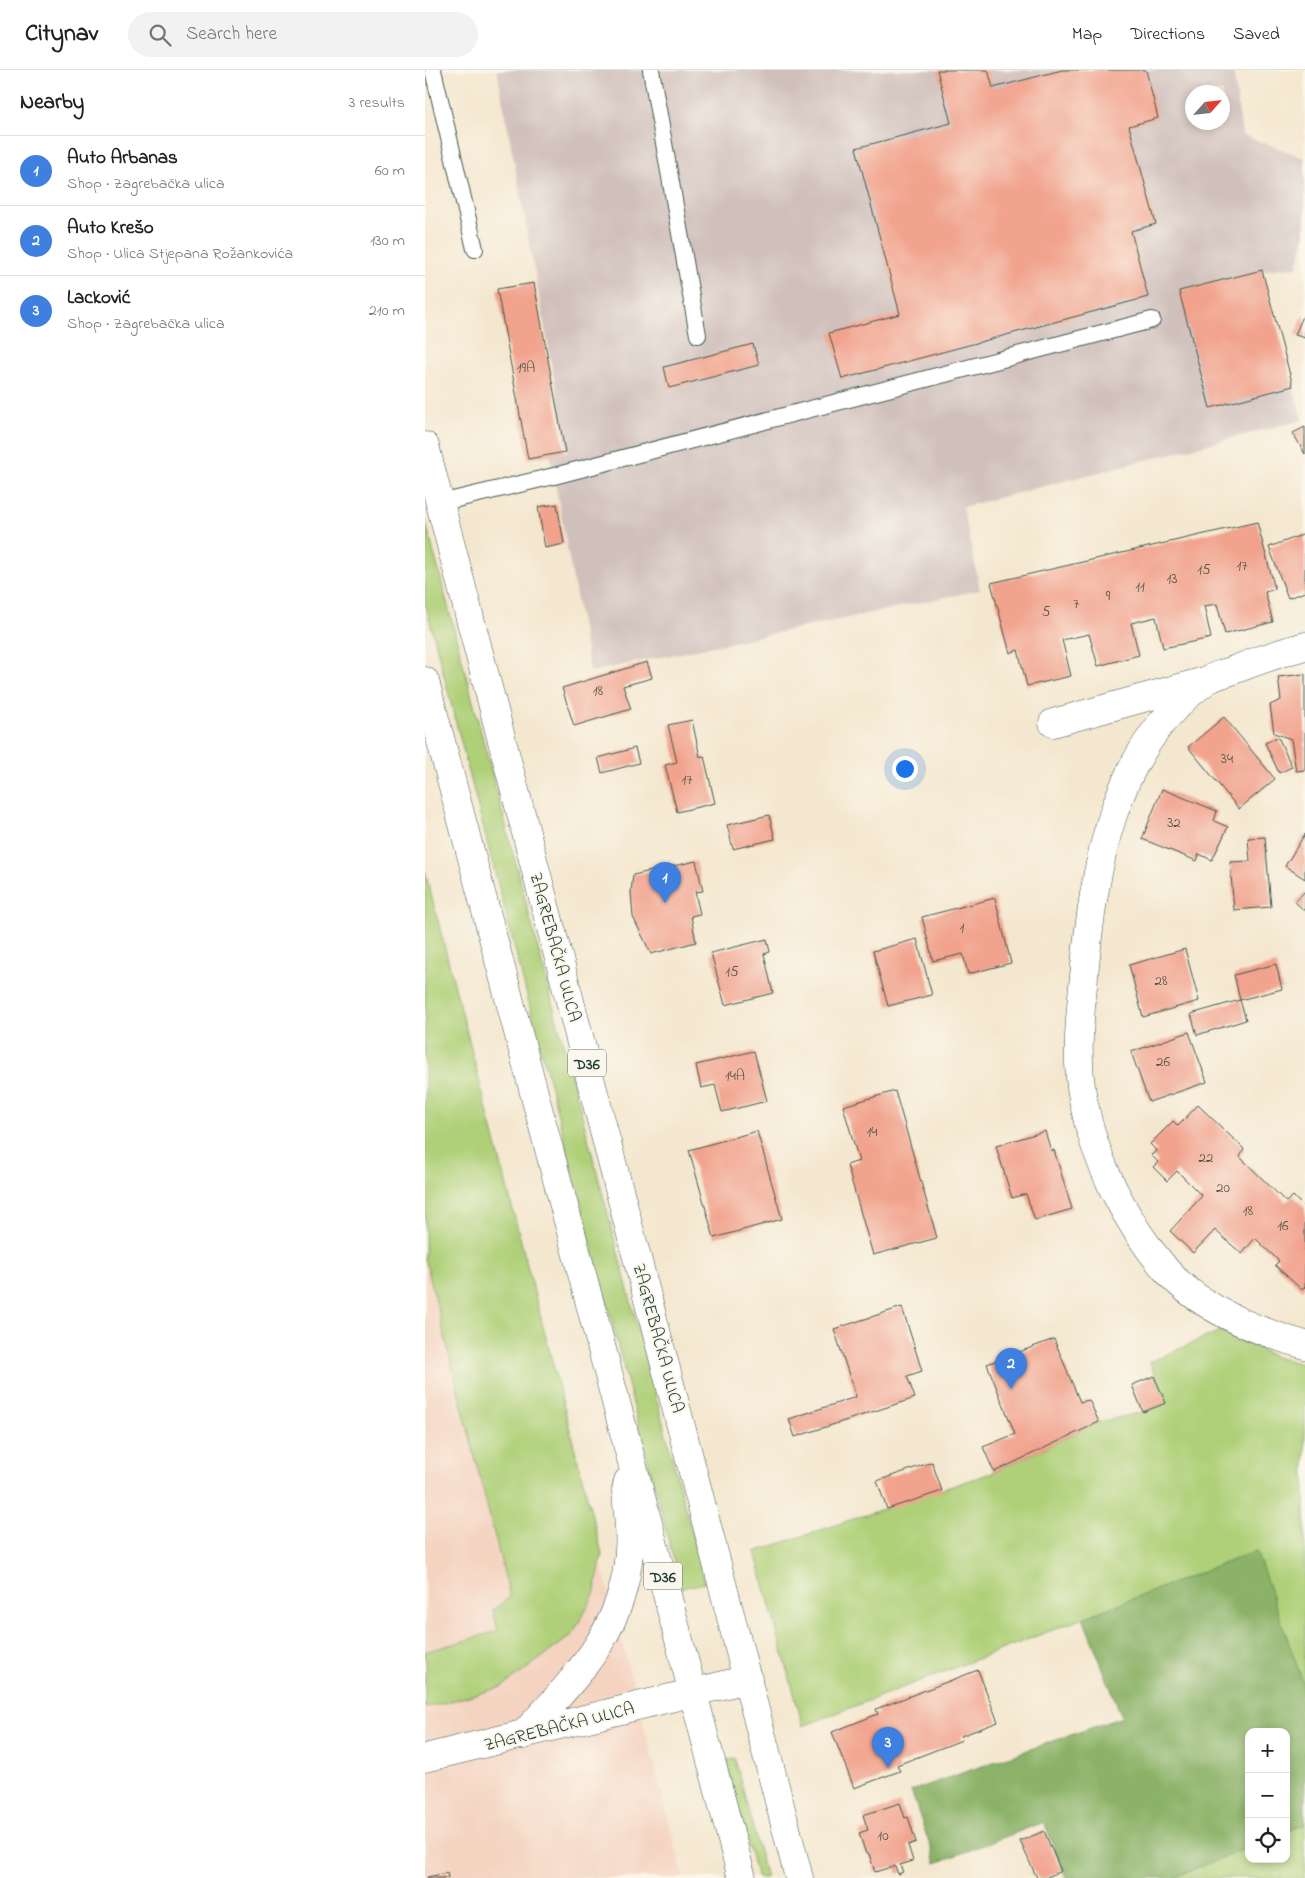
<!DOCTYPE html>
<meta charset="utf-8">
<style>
:root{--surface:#fff;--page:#f2f2f2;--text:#222;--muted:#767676;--line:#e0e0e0;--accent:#c8321e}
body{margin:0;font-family:"Indie Flower",sans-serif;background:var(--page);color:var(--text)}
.controls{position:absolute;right:15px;bottom:15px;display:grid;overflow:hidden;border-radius:10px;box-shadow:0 2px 8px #0003}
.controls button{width:45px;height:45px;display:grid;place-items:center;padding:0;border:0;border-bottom:1px solid var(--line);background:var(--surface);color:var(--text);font:25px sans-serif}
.compass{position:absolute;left:760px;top:15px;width:45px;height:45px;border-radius:50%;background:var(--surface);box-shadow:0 2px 8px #0003;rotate:63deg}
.you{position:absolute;left:479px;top:698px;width:18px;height:18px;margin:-12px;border:4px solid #fff;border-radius:50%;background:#1a73e8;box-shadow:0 0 0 8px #1a73e833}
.badge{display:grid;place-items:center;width:32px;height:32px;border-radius:50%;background:var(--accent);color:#fff;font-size:16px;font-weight:700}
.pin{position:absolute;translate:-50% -41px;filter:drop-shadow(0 1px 2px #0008)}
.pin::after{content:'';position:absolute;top:26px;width:18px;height:15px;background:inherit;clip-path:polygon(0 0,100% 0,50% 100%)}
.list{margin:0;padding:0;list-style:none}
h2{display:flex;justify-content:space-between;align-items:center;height:65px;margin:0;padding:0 20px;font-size:21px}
h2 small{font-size:16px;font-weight:400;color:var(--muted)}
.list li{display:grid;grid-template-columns:32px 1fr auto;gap:15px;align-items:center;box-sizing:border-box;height:70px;padding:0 20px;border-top:1px solid var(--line)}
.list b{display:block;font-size:19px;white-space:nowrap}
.list p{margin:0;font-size:16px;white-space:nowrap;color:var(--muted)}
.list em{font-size:16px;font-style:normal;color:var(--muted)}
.icon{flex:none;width:28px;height:28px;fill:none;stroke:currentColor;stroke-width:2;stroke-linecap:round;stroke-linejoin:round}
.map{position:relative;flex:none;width:880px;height:1808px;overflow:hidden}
header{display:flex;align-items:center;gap:30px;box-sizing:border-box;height:70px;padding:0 25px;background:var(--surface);border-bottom:1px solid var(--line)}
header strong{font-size:24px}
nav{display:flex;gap:28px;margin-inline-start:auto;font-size:18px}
.search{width:350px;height:45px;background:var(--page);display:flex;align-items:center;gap:12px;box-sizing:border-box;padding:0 18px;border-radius:28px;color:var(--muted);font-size:19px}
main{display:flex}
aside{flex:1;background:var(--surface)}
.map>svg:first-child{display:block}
</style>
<header>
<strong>Citynav</strong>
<div class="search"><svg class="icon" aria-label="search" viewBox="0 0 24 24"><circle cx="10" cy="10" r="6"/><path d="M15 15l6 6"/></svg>Search here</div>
<nav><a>Map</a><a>Directions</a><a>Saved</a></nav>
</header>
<main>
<aside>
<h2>Nearby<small>3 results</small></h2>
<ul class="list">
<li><span class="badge" style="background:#3f7fe0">1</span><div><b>Auto Arbanas</b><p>Shop · Zagrebačka ulica</p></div><em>60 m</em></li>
<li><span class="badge" style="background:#3f7fe0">2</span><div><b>Auto Krešo</b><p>Shop · Ulica Stjepana Rožankovića</p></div><em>130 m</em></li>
<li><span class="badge" style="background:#3f7fe0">3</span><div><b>Lacković</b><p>Shop · Zagrebačka ulica</p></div><em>210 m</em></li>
</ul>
</aside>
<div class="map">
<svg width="880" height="1808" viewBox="0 0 880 1808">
<rect width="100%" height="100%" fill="#fbf7ec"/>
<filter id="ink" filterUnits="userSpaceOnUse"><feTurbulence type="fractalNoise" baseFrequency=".02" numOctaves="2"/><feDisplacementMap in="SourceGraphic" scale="10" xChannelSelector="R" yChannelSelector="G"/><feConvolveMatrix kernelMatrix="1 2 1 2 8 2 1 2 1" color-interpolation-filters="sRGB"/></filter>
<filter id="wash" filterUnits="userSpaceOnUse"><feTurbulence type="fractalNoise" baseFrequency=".0096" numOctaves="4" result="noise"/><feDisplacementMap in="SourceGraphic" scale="20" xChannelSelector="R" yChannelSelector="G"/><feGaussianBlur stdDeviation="1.12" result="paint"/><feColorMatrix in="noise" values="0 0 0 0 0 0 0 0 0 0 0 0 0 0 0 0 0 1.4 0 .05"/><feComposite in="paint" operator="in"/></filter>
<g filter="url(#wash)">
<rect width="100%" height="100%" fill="#f4e7cf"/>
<polygon fill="#f4d3c0" points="0,819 166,1454 259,1808 0,1808"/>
<path fill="#d0c0bc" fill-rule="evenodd" d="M72,0H808L817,65L880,88V166L872,197L837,200L877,350L538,437L555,520L165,602L125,385L143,382ZM768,22H798V52H768Z"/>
<g fill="#afd078" stroke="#678656">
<polygon points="0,449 280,1513 256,1518 0,533"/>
<polygon points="0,801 177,1484 170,1522 147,1565 77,1617 0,1638 0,1602 2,1601 0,1582 73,1561 68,1540 85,1527 0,1188"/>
<polygon points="795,1261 853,1288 880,1295 880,1618 830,1482 378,1656 330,1482 569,1402 674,1352 718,1342 740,1333 725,1292"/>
<polygon points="310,1689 341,1808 332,1808 301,1690"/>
<polygon points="880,1754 880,1808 748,1808 824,1777 824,1789 861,1789 861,1762"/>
</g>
<polygon fill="#8bb268" stroke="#55784e" points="831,1481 880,1618 880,1754 861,1762 861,1662 824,1662 824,1777 748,1808 641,1808 619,1752 511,1793 486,1721 697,1647 658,1548"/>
<g id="blocks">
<g fill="#f1a38d">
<polygon points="512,0 563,0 568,18 637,0 721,0 733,48 704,56 731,154 706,161 723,227 417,309 404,263 475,244 431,78 526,53"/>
<polygon points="837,200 868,316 785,338 754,221"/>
<polygon points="109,213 140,382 103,389 72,219"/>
<polygon points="878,246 880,247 880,268 870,265"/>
<polygon points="328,274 334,295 244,318 239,297"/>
<polygon points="880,357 880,384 868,363"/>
<polygon points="132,434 139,474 120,478 113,437"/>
<polygon points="832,452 850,519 840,522 848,552 800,564 792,534 779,536 786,568 738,578 731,547 706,553 714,585 673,596 664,564 637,570 646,606 602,616 593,580 585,583 566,513"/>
<polygon points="880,464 880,522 863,528 844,477"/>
<polygon points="222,592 227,608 198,616 206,639 149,656 137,618"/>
<polygon points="880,604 880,700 871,701 866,669 849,663 845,635 856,630 853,607"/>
<polygon points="799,647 850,709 814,739 763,677"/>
<polygon points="267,650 275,687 279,686 290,733 252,742 240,695 252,692 243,655"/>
<polygon points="853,667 867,697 854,703 840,673"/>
<polygon points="210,678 214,693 177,703 173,688"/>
<polygon points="737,719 792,741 789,751 803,757 787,790 774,784 772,791 717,769"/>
<polygon points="344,745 350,769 308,779 302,755"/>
<polygon points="880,764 880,809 860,796"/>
<polygon points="840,767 846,837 809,840 805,792 825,791 823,768"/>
<polygon points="271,791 278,821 270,822 275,844 266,846 271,872 226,884 208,847 206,822 208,805"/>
<polygon points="880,821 880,841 870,832"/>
<polygon points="570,828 586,893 543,904 538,884 508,891 497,847"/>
<polygon points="342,869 345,882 339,884 348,923 300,935 286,883"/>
<polygon points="492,869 507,925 463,936 448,881"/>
<polygon points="760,879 774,931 718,947 704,895"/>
<polygon points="851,894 857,919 815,930 809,905"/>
<polygon points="815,930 821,950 772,965 766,944"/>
<polygon points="764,962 782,1012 724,1032 706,982"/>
<polygon points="329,981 342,1031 297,1042 290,1015 276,1018 271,995"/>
<polygon points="470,1021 512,1168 448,1185 422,1095 434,1091 418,1036"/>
<polygon points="773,1035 819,1079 815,1087 861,1132 868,1126 880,1138 880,1217 877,1220 850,1195 854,1191 830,1168 817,1184 790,1160 768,1183 745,1161 777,1126 752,1101 742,1111 728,1097 733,1092 726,1085 732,1081 725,1074 748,1051 753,1056"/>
<polygon points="332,1061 357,1149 289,1168 264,1080"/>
<polygon points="620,1061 626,1081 629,1080 647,1139 610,1150 601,1124 587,1128 571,1076"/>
<polygon points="477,1237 497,1301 482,1306 490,1328 370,1367 364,1349 431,1327 409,1259"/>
<polygon points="629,1269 655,1332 664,1330 674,1352 569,1402 558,1377 590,1364 562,1294"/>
<polygon points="729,1306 741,1333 718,1342 707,1315"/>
<polygon points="507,1392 517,1421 462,1439 452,1411"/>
<polygon points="553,1600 573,1652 536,1666 537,1670 472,1695 475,1701 429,1718 407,1662 453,1644 451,1639"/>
<polygon points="475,1733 480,1748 483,1747 491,1772 483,1775 488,1791 475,1795 478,1802 473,1804 470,1796 450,1802 444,1784 441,1784 434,1763 443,1760 438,1745"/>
<polygon points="619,1761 636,1801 620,1808 612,1808 595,1771"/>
<polygon points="22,1803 23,1808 2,1808 2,1807"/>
</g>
</g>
</g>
<g filter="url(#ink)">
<use href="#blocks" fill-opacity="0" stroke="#3f564b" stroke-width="1"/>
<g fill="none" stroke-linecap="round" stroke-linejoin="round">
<g stroke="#3f564b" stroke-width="18">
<g id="service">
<polyline points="8,0 50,179"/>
<polyline points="226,0 273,265"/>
<polyline points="15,433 129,406 727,250"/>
</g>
</g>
<g stroke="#3f564b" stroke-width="29">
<g id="minor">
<path d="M880,576C854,583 831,591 806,601C798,604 788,606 781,611C687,678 669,799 659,906C655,946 650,988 658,1029C669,1090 701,1153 741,1200C775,1239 831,1261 880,1275"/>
<polyline points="628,653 776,612"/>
<polyline points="0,1688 323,1609"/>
</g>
</g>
<g stroke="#3f564b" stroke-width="29">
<g id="primary">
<polyline points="0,376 374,1808"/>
<polyline points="0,611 317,1808"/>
<path d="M98,1665C150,1608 199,1562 204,1481C206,1461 202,1440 201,1420L203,1411"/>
</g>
</g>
<use href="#service" stroke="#fff" stroke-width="16"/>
<use href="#minor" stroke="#fff" stroke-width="28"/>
<use href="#primary" stroke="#fff" stroke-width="28"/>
</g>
</g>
<g text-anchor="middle" stroke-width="4" stroke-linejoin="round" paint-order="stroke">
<g font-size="15" fill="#54564a">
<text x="101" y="302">19A</text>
<text x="817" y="500">17</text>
<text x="779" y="504">15</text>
<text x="747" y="513">13</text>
<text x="715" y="521">11</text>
<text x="683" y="530">9</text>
<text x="651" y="538">7</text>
<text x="621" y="546">5</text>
<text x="173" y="625">18</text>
<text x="802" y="693">34</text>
<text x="262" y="714">17</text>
<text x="749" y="757">32</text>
<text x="537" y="862">1</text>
<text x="307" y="906">15</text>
<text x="736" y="915">28</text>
<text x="738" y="996">26</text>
<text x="310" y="1010">14A</text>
<text x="447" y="1066">14</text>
<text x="781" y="1092">22</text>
<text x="798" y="1122">20</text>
<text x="823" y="1145">18</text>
<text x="858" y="1160">16</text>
<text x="458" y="1770">10</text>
</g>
<g fill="#fbf7ec" stroke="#61756b" stroke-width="1">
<rect x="143" y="979.5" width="38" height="27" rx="4"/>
<rect x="219" y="1492.5" width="38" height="27" rx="4"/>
</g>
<g font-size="16" font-weight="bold" fill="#1f3d34">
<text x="162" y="999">D36</text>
<text x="238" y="1512">D36</text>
</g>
<g font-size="18" fill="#1f3d34" stroke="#fbf7ec">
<text transform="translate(131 877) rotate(75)" y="6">ZAGREBAČKA ULICA</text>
<text transform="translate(234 1268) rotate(75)" y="6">ZAGREBAČKA ULICA</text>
<text transform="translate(134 1656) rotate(-14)" y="6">ZAGREBAČKA ULICA</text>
</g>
</g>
</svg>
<div class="controls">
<button>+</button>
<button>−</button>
<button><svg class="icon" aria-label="locate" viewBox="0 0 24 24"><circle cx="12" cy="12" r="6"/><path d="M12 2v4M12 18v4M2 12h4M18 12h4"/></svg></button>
</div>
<svg class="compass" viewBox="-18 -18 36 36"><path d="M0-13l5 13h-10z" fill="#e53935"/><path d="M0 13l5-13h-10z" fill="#767676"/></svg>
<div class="you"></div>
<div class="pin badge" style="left:240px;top:833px;background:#3f7fe0">1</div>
<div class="pin badge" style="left:586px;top:1319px;background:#3f7fe0">2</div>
<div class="pin badge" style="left:463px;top:1698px;background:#3f7fe0">3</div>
</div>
</main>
